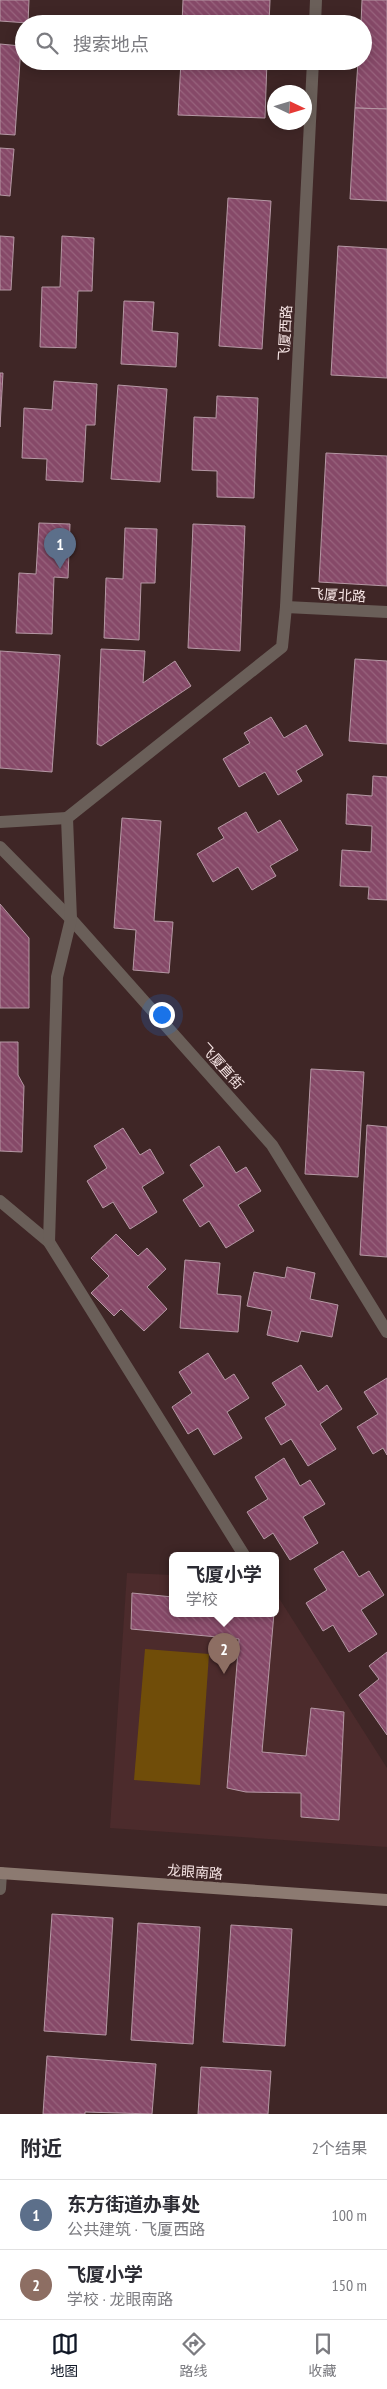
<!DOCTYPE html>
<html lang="zh">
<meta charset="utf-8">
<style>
:root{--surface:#fff;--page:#f7f7f7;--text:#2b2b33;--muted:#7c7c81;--line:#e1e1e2;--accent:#111827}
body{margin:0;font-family:"PT Sans Narrow","Noto Sans SC",sans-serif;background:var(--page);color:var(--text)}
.compass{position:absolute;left:267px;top:85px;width:45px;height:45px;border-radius:50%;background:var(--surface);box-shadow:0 2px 12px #0003;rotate:94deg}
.you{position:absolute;left:161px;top:1014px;width:18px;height:18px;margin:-12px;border:4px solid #fff;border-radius:50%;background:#1a73e8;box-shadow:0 0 0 8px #1a73e833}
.badge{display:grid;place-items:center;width:32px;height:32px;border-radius:50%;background:var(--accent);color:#fff;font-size:16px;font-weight:700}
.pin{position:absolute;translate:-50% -41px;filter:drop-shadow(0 1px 2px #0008)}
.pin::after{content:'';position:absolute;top:26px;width:18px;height:15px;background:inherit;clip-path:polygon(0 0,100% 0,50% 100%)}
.popup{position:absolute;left:169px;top:1552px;width:110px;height:65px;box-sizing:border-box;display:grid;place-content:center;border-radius:8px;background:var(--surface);filter:drop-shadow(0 1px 4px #0005);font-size:16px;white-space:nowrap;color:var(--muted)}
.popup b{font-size:19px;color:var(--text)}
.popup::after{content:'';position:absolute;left:50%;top:100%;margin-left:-10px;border:10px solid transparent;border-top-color:var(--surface)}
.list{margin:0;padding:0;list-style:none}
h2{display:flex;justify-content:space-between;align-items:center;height:65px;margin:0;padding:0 20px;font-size:21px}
h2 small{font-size:16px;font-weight:400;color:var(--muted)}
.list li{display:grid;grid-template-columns:32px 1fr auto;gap:15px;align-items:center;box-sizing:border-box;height:70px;padding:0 20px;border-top:1px solid var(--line)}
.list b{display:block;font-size:19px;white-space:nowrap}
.list p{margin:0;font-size:16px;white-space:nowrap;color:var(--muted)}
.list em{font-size:16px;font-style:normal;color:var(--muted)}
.icon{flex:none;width:28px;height:28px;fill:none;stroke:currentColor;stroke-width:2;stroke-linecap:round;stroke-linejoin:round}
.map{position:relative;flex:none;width:387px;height:2114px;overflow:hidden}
.search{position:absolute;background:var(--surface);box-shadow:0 2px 12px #0003;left:15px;right:15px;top:15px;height:55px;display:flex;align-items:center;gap:12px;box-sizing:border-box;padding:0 18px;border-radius:28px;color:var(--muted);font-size:19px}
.sheet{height:205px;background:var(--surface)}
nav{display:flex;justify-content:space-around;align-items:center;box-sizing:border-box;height:70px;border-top:1px solid var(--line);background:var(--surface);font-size:14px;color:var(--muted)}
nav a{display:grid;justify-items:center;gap:2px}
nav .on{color:var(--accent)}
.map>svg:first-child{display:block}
</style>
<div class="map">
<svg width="387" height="2114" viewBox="0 0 387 2114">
<defs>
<pattern id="building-back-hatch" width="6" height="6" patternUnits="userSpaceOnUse" patternTransform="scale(1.25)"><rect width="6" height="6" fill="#864968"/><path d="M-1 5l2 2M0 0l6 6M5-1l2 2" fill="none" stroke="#98637d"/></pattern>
</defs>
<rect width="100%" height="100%" fill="#3f2626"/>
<polygon fill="#4c2b2c" points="127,1573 173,1575 173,1613 275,1613 275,1592 387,1768 387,1847 110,1828"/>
<polygon fill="#704d09" points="145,1649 209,1654 200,1785 134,1780"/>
<g fill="url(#building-back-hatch)" stroke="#b598a4">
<polygon points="0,0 29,0 28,23 0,21"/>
<polygon points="183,0 270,0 269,24 182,24"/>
<polygon points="362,0 387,0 387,109 355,108 358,61 363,61 363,24 361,24"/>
<polygon points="0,44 21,46 15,135 0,134"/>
<polygon points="181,61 267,61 265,118 178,115"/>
<polygon points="355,108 387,109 387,201 350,199"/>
<polygon points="0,148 14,149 10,196 0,195"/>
<polygon points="228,198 271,201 262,349 219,346"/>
<polygon points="0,236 14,237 11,290 0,290"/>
<polygon points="62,236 94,238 92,291 78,291 76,348 40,347 42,287 60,287"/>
<polygon points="338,246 387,249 387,378 331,375"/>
<polygon points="124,301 154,302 152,331 178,333 176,367 121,364"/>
<polygon points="0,373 3,373 0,427"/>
<polygon points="54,381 97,384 95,425 86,425 83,482 46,480 47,459 22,458 24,408 52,410"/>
<polygon points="118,385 167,389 160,482 111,479"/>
<polygon points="217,396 258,398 254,498 217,497 217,471 192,470 194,417 216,418"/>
<polygon points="326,453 387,456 387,586 319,582"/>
<polygon points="39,523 70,524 68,578 54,577 52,634 16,633 19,573 36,574"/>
<polygon points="193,524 245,526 240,651 188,648"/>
<polygon points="125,528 157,529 155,583 141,583 139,640 104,638 106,578 123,579"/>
<polygon points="101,649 145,651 143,683 175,661 191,686 101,746 97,744"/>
<polygon points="0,651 60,655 52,772 0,768"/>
<polygon points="355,659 387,661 387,744 349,741"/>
<polygon points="271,717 284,738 306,725 323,755 296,771 302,781 278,795 265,772 239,787 223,759 250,743 244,733"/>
<polygon points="373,776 387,777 387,900 368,899 369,887 340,886 342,850 371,852 372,826 346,824 347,794 372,796"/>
<polygon points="246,812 258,833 280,820 298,850 270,866 276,876 252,890 238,867 213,882 197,854 224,838 218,828"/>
<polygon points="122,818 161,821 154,921 173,922 169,973 133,970 136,930 114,928"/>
<polygon points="0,904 29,938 29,1008 0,1008"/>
<polygon points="0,1042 18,1042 18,1075 24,1086 22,1152 0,1151"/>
<polygon points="311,1069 364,1072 358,1177 305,1174"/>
<polygon points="367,1125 387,1127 387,1257 360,1255"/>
<polygon points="123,1128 140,1155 150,1149 164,1173 142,1187 157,1212 130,1229 113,1202 103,1208 87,1181 107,1168 94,1146"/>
<polygon points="219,1146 236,1173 246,1167 261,1191 238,1205 254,1231 226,1248 209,1221 200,1227 183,1200 204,1186 190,1165"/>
<polygon points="116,1234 138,1256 147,1248 166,1269 147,1287 167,1309 144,1331 121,1309 114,1316 91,1293 109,1276 91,1258"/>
<polygon points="185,1260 220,1263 217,1294 241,1296 238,1332 180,1328"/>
<polygon points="287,1267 315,1273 310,1299 338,1305 332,1337 301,1331 298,1342 267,1335 272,1311 247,1306 254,1272 285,1278"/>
<polygon points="208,1353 225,1380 234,1374 249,1398 227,1412 242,1438 214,1455 198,1428 188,1434 172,1407 192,1393 179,1372"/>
<polygon points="301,1365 318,1392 327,1385 342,1409 320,1424 336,1449 308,1466 291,1439 281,1445 265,1418 286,1405 272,1383"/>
<polygon points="387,1378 387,1455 383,1448 373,1454 357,1427 378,1414 364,1392"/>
<polygon points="284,1458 300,1486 310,1480 325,1504 303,1517 318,1543 290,1560 273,1533 264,1539 247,1512 268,1499 255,1477"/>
<polygon points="343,1551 359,1577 369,1571 384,1595 361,1610 377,1634 349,1652 333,1625 323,1631 306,1603 327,1590 314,1569"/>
<polygon points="132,1593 173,1597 173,1613 274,1613 262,1752 306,1756 311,1708 344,1712 339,1820 301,1817 301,1793 246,1792 227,1788 239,1639 131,1629"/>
<polygon points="387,1652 387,1735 359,1695 379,1679 369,1666"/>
<polygon points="52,1914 113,1918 106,2035 44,2031"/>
<polygon points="138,1923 200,1927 193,2044 131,2040"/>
<polygon points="231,1925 292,1929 285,2046 223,2042"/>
<polygon points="47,2056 156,2064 152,2114 85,2112 85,2114 43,2114"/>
<polygon points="201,2067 271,2071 268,2114 198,2114"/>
</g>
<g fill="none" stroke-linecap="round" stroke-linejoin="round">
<polyline stroke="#6a5f59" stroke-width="12" points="0,1201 49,1242 244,1555"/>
<g stroke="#6a5f59" stroke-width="12">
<polyline points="315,24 316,0"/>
<polyline points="286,607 387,612"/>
<polyline points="0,822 67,818"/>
<polyline points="0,847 71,919 272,1145 387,1332"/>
<polyline points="49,1242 57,977 71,919 67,818 282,647 286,607 313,61"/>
<polyline points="0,1889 1,1873"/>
</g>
<polyline stroke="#8c7a71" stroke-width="12" points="0,1873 387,1900"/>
</g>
<g text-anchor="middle" stroke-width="5" stroke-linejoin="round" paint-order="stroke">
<g font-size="14" fill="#f5e3e3" stroke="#3f2626">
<text transform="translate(285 333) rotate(-87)" y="5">飞厦西路</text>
<text transform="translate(338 595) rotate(3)" y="5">飞厦北路</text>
<text transform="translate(222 1066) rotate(48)" y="5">飞厦直街</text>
<text transform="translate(195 1872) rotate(4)" y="5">龙眼南路</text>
</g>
</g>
</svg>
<svg class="compass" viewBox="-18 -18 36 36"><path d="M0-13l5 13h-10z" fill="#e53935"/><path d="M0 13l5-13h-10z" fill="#7c7c81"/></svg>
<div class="you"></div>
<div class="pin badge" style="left:60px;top:569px;background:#5c6f8a">1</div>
<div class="pin badge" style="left:224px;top:1674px;background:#8d6e63">2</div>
<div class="popup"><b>飞厦小学</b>学校</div>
<div class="search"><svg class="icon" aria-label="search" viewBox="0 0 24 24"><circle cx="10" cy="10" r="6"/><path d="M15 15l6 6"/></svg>搜索地点</div>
</div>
<section class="sheet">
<h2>附近<small>2个结果</small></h2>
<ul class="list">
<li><span class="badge" style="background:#5c6f8a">1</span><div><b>东方街道办事处</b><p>公共建筑 · 飞厦西路</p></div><em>100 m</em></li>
<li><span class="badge" style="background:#8d6e63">2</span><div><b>飞厦小学</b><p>学校 · 龙眼南路</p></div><em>150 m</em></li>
</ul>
</section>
<nav>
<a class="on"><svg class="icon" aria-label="map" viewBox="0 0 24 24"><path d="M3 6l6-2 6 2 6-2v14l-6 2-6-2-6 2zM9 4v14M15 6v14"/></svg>地图</a>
<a><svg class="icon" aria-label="directions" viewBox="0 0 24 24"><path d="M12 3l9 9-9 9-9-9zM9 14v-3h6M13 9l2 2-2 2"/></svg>路线</a>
<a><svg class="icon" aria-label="saved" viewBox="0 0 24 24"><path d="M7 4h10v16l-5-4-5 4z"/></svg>收藏</a>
</nav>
